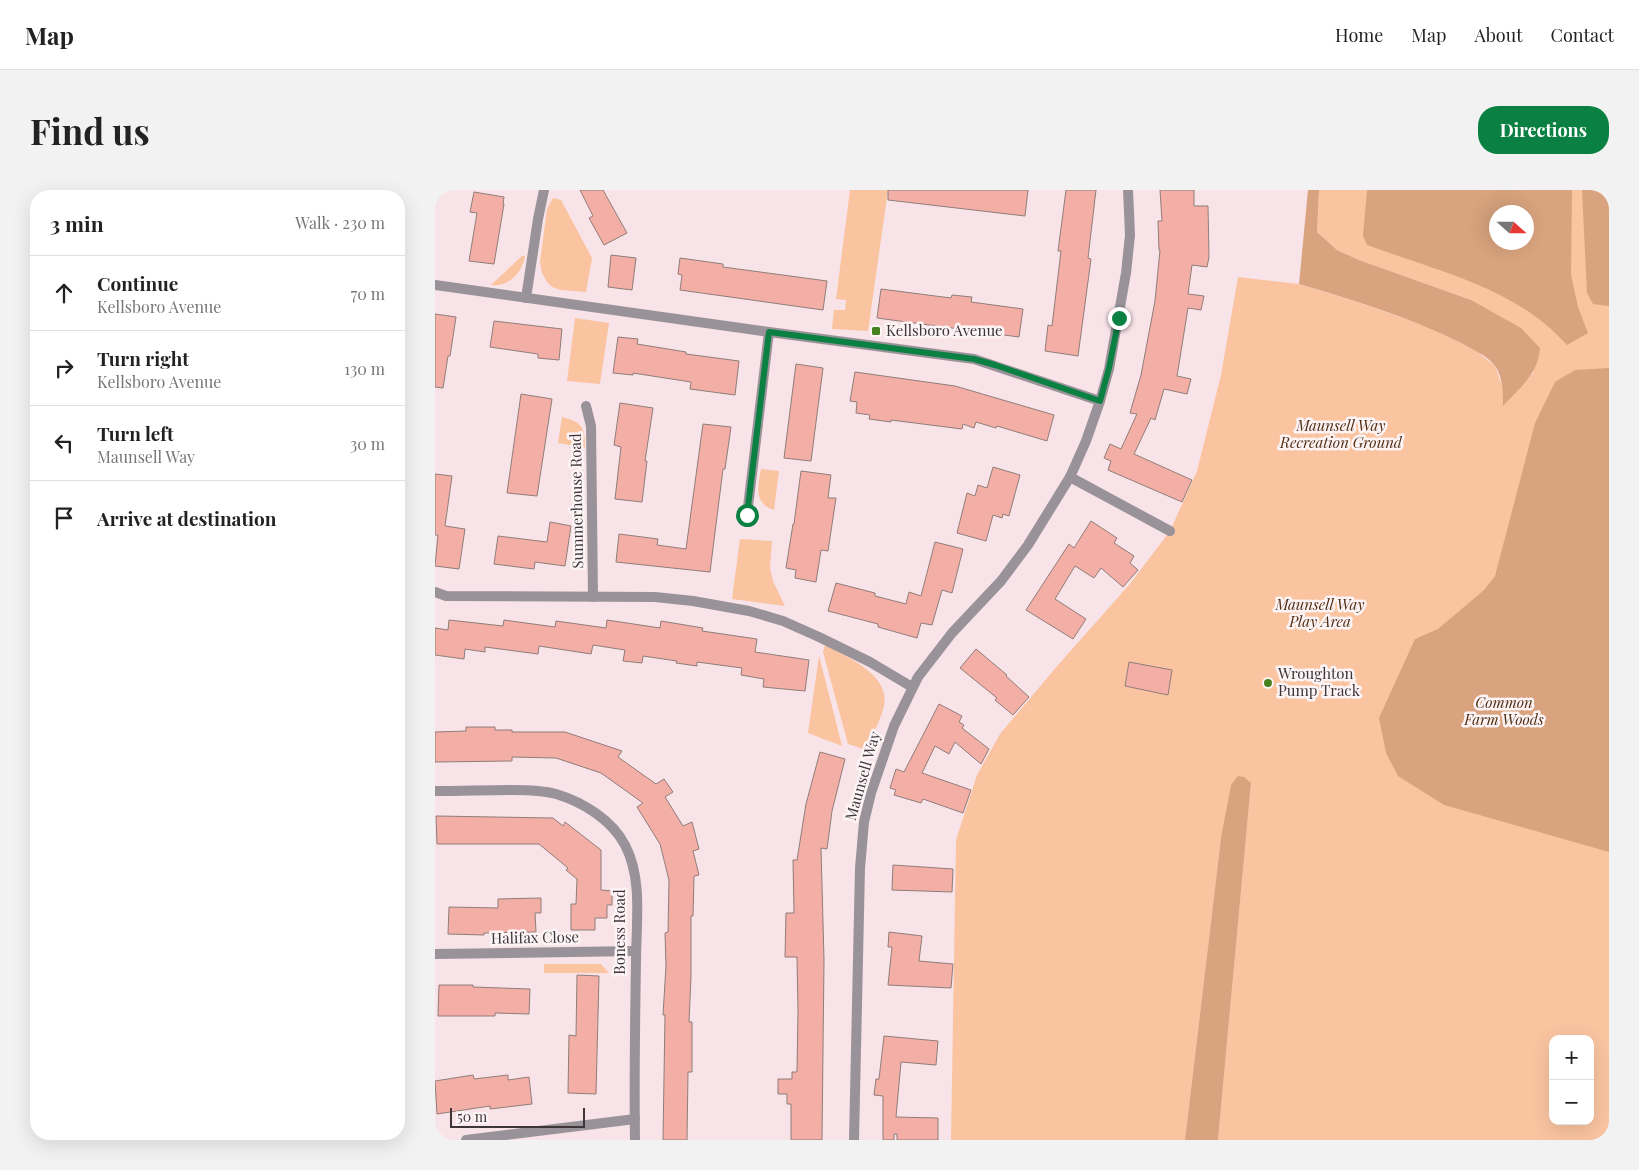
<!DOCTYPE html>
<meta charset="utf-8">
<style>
:root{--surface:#fff;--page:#f2f2f2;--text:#222;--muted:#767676;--line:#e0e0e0;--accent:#0b8043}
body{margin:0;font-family:"Playfair Display",serif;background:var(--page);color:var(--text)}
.controls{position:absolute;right:15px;bottom:15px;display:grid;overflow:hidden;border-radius:10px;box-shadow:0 5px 20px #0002}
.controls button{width:45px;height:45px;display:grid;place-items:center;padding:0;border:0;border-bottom:1px solid var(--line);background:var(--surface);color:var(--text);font:25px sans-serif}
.compass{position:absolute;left:1054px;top:15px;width:45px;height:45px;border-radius:50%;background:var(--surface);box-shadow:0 5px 20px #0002;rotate:111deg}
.scale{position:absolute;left:15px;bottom:12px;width:135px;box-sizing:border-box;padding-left:5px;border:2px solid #3d3537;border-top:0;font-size:14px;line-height:18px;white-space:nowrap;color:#3d3537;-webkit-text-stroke:4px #fdf4f6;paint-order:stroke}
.stop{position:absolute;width:15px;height:15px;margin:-11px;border:4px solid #0b8043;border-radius:50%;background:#fff}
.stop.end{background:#0b8043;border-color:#fff;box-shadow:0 1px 5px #0008}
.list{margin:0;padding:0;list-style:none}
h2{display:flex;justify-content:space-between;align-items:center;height:65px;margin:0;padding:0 20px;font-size:21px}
h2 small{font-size:16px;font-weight:400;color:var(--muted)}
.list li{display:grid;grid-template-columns:32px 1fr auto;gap:15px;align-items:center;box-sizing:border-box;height:75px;padding:0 20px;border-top:1px solid var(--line)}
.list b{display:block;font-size:19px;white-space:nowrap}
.list p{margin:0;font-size:16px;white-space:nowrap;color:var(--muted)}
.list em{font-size:16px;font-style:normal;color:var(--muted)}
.icon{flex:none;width:28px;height:28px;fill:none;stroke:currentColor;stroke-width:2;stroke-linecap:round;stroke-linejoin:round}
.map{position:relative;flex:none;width:1174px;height:950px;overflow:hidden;border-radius:20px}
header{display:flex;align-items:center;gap:30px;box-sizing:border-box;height:70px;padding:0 25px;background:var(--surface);border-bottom:1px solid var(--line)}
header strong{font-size:24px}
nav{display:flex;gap:28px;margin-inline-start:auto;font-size:18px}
.intro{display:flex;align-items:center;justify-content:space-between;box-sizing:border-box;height:120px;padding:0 30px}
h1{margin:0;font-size:35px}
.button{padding:12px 22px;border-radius:20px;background:var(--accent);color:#fff;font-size:18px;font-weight:700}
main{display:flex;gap:30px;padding:0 30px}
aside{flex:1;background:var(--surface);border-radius:20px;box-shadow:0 5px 20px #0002}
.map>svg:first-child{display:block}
</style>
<header>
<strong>Map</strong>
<nav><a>Home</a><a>Map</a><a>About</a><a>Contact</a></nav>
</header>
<div class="intro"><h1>Find us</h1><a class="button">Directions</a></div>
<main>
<aside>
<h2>3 min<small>Walk · 230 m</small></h2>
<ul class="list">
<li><svg class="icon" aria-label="ahead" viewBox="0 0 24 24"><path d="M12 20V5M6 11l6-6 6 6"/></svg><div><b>Continue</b><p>Kellsboro Avenue</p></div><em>70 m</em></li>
<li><svg class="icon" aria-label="right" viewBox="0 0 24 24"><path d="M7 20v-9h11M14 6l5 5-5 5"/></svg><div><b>Turn right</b><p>Kellsboro Avenue</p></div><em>130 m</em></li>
<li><svg class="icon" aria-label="left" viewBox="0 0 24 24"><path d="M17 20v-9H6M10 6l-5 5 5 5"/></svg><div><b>Turn left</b><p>Maunsell Way</p></div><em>30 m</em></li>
<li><svg class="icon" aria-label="arrive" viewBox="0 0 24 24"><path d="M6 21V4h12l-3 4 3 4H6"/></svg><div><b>Arrive at destination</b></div></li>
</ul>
</aside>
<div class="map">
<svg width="1174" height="950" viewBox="0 0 1174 950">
<rect width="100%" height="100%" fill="#f8e3e8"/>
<g fill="#fac4a1" fill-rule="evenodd">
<polygon points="415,0 453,0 433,141 397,139 399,120 410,120 411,110 401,109"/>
<path d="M884,0H1174V950H783L816,593L786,648L750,950H516L521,650L542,585L565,544L623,475L694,395L735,341L762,281L786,185L803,87L864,94L922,112L991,136L1040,160L1060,176L1068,198V215L1099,182L1036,110L924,70L902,60L882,42ZM1062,22H1092V52H1062ZM1118,849H1155V931H1118Z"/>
<polygon points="118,8 126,10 157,68 151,102 126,100 117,97 112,92 107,83 105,72 112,19"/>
<path d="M87,66H90C87,83 74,97 56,95Z"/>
<polygon points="140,128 174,133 165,194 132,191"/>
<path d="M127,227C147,232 150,237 150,258L123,253Z"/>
<path d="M326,279L344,281L339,320C318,313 323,296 326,279Z"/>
<polygon points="305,349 337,351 335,378 338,391 350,416 297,409"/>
<path d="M390,455C412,467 456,485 449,516C446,530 436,547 431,560L413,554L388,462Z"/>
<polygon points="384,466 387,477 407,556 373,543"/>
<polygon points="109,774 166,774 174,783 109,783"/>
</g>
<g fill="#d8a37e" fill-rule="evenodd">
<path d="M873,0H884L882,42L902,60L924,70L1036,110L1086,138L1105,158C1103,185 1085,197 1068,216C1068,203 1068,187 1060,176C1052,165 1033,157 1022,151C971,126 918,110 864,94Z"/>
<path d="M932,0H1137L1136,85L1143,117L1153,143L1132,155C1080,97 1002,81 932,55L928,46ZM1092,22V52H1062V22Z"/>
<polygon points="1147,0 1174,0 1174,116 1158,114 1152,103"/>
<polygon points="1174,178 1174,662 1009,615 963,586 951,563 944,528 980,449 1003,439 1049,400 1060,386 1100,233 1120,192 1140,180"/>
<polygon points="803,586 809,587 816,593 783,950 750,950 786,648 796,595"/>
</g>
<g fill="#f3afa5" stroke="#907d7a">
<polygon points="145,0 168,0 192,43 169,55 154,28 158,26"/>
<polygon points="453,0 593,0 590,26 453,10"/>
<polygon points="631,0 661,0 653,68 656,69 643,166 610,161 613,135 617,136 626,61 623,61"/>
<polygon points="725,0 759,0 759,16 773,16 774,67 772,77 757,75 753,104 769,106 766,120 753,118 742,186 756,189 752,204 729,199 720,230 716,228 699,264 757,290 747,312 673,280 676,271 669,268 675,254 686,259 702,224 695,223 706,185 720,111 725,60 724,60 723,31 727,31"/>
<polygon points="39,2 69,7 68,14 69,14 59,74 34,71 42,23 35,22"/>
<polygon points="176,65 201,68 197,100 173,97"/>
<polygon points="245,68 288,74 288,77 392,91 388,120 245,100 247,85 243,84"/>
<polygon points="446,99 516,108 517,105 537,107 536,112 588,119 584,147 442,128"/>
<polygon points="0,124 21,127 15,166 13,166 8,198 0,197"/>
<polygon points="59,131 127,139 124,170 103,168 103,164 55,157"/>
<polygon points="183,147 203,149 202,154 251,162 251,164 304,171 300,205 255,199 256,192 198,183 198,185 178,183"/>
<polygon points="361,174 388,178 376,271 349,268"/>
<polygon points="420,182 520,196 619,225 612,251 562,236 561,238 541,232 539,238 528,234 527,239 456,230 456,232 434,229 435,225 421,223 422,212 415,211"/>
<polygon points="86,204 117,209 102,306 72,303"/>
<polygon points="185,213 218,218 210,271 212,271 207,312 180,309 186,257 179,255"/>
<polygon points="268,234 296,237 290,279 288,279 275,382 181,372 184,344 223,349 222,355 251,359"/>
<polygon points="558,277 585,285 574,326 568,324 567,328 558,325 551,351 522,343 532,303 540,306 543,295 552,298"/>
<polygon points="366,281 396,285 393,308 401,308 393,361 386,360 381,392 360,388 361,380 351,378 358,334 359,334"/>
<polygon points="0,284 17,286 10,336 30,339 24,379 0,376 3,345 0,345"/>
<polygon points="656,331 682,348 679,353 699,366 695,373 703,380 688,397 666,378 659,388 640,376 620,409 651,429 638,449 591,420 634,354 639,358"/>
<polygon points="115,332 136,336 130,376 100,372 99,379 59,374 63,346 112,352"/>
<polygon points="500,352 528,359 517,403 507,400 497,435 486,433 482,448 443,437 443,434 393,421 401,393 440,403 440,406 471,414 474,402 486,406"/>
<polygon points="14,430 68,436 69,430 120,437 121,431 171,438 172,430 225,438 226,431 268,438 267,441 322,449 320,462 374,470 370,501 328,497 329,489 306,485 307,478 262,472 262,476 241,473 242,471 208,466 207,473 188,471 190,460 158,455 156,464 104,456 103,464 50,457 50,462 30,459 29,469 0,465 0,438 13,440"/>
<polygon points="541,459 572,485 571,486 594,507 578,525 560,510 562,508 525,478"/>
<polygon points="694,472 737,480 733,505 690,496"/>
<polygon points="504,514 527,526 524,532 529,535 527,538 554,559 546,574 520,552 514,564 500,556 487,583 536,600 528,623 488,609 486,613 459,605 461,600 455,598 461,579 469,582"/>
<polygon points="31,537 60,537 60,540 77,540 77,542 130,542 187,561 183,567 221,594 229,589 238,602 230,607 248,636 257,632 264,659 258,661 264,685 259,686 258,726 256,726 256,786 254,832 257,832 257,882 253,882 252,950 228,950 230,825 228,825 231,776 230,743 233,742 234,690 225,654 202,617 208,613 166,583 121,568 77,567 77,571 0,572 0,542 31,541"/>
<polygon points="385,562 410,569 397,621 392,659 386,658 389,770 387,950 356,950 356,914 352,914 352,904 343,904 343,889 357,889 357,882 362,882 363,821 362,767 350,767 351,723 359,723 358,670 362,670 371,614"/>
<polygon points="1,626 118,628 128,636 130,632 166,660 166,700 177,701 177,715 172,715 172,728 160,728 160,740 136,740 136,714 141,714 142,689 131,680 133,678 104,654 2,654"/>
<polygon points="458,675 518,679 517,702 457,700"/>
<polygon points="106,708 106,723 100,723 101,742 49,743 49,745 13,744 14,717 63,718 63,709"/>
<polygon points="454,742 487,746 484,771 518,774 516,798 453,795 457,757 453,757"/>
<polygon points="142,785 164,786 161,904 133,903 134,845 141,846"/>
<polygon points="4,795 38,795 38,797 95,799 94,824 60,823 60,826 3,826"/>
<polygon points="449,846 503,851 501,875 466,872 461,927 503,928 503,950 462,950 462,944 459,944 459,950 448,950 448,906 439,905 441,889 444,889"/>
<polygon points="38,885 39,889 73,885 73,890 94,887 97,914 55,919 55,916 2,924 0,891"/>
</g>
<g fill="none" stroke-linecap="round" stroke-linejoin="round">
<g stroke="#999298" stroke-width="10">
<polyline points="0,95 334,142 539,169 665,211"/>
<polyline points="91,108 103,29 109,0"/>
<polyline points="151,216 156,236 158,407"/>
<polyline points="635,287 735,341"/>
<polyline points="312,325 334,142"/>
<polyline points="0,402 11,406 220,407 258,411 314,421 348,431 384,447 435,472 477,497"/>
<path d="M0,601C25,601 51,600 76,600C91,600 107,600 121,604C148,612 177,630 190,655C208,689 201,734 201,771C200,831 199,890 200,950"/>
<polyline points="0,764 201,761"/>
<polyline points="31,950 200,929"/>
<polyline points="419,950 425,678 429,632 436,603 459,536 483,487 517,443 566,391 593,355 635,287 651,251 665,211 674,179 691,83 695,45 693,0"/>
</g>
</g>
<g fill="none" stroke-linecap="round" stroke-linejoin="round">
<polyline stroke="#0b8043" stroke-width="6" points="312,325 334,142 539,169 560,175 665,211 674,178 684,128"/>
</g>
<g fill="#46811d" stroke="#fdf4f6" stroke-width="2">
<rect x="436" y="136" width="10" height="10" rx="2.5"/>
<circle cx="833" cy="493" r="5"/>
</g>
<g text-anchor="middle" stroke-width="5" stroke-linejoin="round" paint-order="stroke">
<g font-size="15" fill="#3d3537" stroke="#fdf4f6" text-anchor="start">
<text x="451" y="146">Kellsboro Avenue</text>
<text x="843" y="489">Wroughton<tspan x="843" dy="17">Pump Track</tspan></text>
</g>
<g font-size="15" font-style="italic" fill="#522e12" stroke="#fdf4f6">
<text x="906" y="241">Maunsell Way<tspan x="906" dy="17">Recreation Ground</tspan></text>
<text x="885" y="420">Maunsell Way<tspan x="885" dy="17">Play Area</tspan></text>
<text x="1069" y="518">Common<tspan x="1069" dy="17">Farm Woods</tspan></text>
</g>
<g font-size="15" fill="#3d3537" stroke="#fdf4f6">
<text transform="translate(142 311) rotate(-91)" y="5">Summerhouse Road</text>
<text transform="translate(428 586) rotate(-74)" y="5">Maunsell Way</text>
<text transform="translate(185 742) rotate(-90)" y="5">Boness Road</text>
<text transform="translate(100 748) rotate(-1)" y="5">Halifax Close</text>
</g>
</g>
</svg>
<div class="controls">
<button>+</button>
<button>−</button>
</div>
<svg class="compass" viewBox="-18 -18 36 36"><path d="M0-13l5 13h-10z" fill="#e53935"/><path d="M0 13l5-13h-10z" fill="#767676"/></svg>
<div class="scale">50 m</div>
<div class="stop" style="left:312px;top:325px"></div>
<div class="stop end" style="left:684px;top:128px"></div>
</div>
</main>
